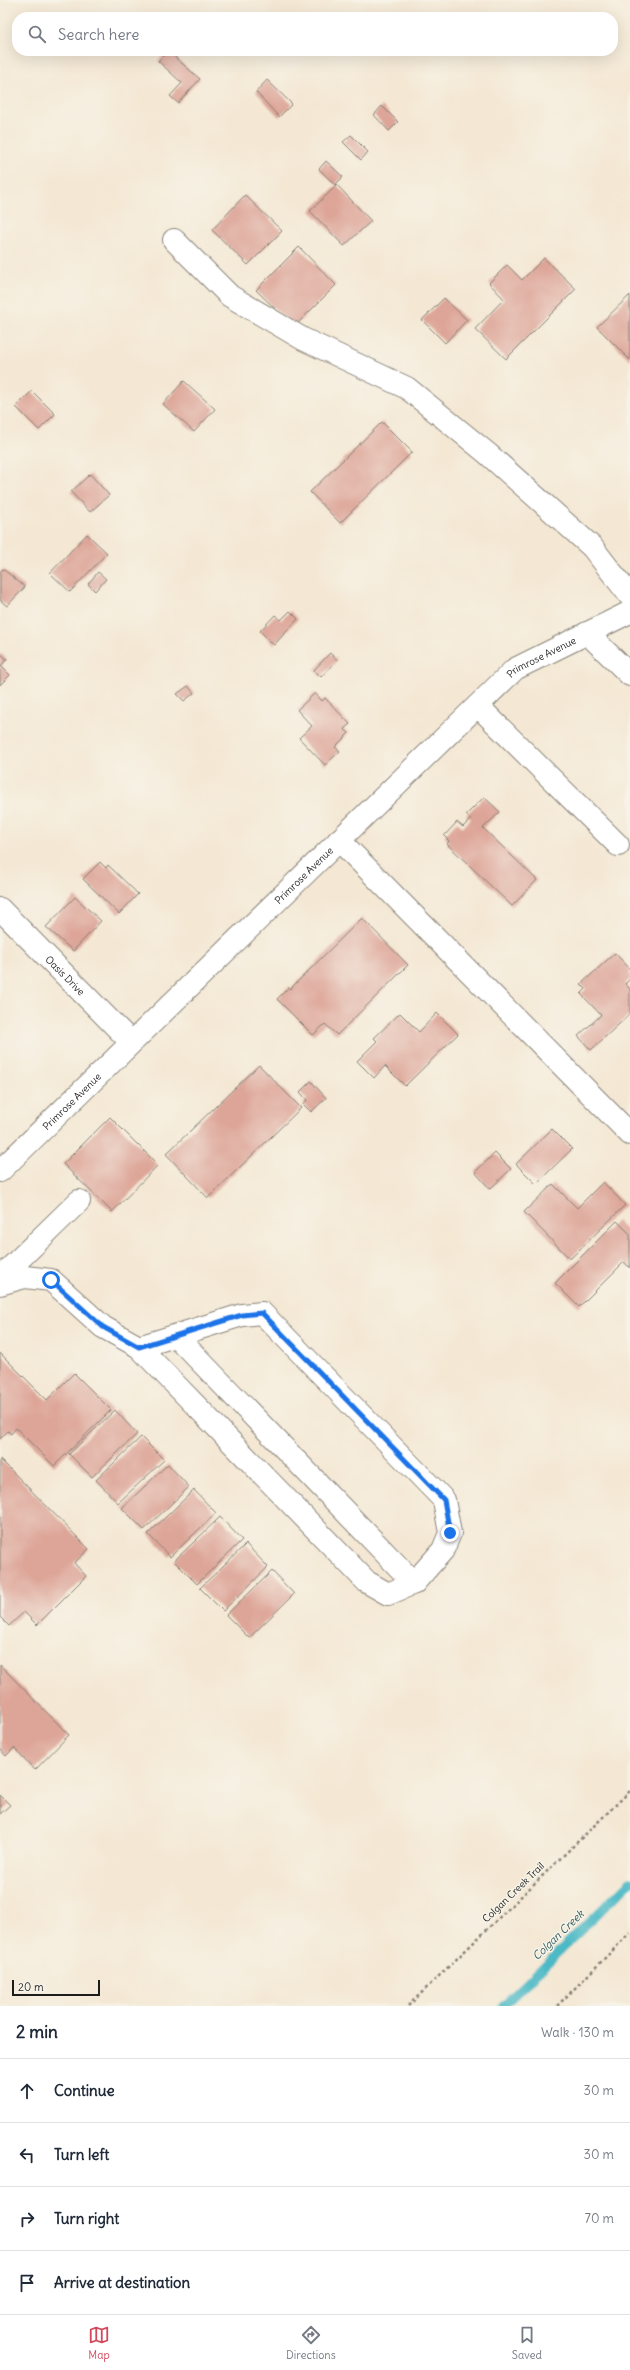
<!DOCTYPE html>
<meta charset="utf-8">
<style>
:root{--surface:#fff;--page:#f6f6f7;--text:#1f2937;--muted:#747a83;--line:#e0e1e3;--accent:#d1495b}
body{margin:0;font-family:Delius,sans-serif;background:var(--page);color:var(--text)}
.scale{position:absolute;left:12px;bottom:10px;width:88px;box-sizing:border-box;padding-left:4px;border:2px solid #1c1c1c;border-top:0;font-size:11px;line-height:14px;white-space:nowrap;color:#1c1c1c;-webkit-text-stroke:3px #f7f3e8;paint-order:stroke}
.stop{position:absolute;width:12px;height:12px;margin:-9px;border:3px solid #1a73e8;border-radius:50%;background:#fff}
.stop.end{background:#1a73e8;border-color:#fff;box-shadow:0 1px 4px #0008}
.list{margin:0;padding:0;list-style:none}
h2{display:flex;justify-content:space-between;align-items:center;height:52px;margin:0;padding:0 16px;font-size:17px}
h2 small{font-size:13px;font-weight:400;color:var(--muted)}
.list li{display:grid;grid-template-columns:26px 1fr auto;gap:12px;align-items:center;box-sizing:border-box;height:64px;padding:0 16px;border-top:1px solid var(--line)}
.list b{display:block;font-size:15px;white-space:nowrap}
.list em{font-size:13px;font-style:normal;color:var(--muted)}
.icon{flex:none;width:22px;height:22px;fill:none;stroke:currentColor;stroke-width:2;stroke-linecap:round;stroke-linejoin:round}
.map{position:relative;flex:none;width:630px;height:2006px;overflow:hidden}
.search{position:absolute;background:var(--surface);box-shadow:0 4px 16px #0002;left:12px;right:12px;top:12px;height:44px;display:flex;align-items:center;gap:10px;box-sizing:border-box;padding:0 14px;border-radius:16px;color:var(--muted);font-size:15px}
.sheet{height:308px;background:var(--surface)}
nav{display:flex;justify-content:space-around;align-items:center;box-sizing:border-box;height:56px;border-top:1px solid var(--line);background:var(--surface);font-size:11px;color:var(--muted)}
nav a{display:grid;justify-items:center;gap:2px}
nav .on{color:var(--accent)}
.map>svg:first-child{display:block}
</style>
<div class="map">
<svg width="630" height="2006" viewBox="0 0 630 2006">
<rect width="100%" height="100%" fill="#f7f3e8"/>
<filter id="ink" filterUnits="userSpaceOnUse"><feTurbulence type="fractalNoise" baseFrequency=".025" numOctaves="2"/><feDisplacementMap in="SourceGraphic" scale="8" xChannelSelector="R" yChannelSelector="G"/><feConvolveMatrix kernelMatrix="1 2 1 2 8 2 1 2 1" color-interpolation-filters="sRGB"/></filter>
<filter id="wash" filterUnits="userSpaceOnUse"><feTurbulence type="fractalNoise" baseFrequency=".012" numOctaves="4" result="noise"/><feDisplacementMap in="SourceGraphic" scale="16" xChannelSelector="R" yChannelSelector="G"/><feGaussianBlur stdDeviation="0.9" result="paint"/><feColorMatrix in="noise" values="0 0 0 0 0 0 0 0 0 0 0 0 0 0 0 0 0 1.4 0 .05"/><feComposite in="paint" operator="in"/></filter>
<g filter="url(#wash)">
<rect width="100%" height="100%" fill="#f4e8d4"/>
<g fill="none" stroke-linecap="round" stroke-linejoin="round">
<polyline stroke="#4cb9c6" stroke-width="9" points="503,2006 630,1882"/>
</g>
<g id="blocks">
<g fill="#dda598">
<polygon points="168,51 200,79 178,103 170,96 182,83 158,61"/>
<polygon points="267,80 292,104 279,117 256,92"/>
<polygon points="382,106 398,122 389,131 374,115"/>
<polygon points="351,135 368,152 361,160 343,142"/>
<polygon points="326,161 343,177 335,185 319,169"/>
<polygon points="337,185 371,221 344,246 310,211"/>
<polygon points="245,195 282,231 248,265 212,230"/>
<polygon points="299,247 336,285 294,327 256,290"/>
<polygon points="544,258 576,289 506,359 475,329 504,299 489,283 507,265 522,280"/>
<polygon points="630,295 630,360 597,327"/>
<polygon points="444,298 467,320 445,343 422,320"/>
<polygon points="184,381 215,409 194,432 163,404"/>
<polygon points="32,391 55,414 39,430 16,407"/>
<polygon points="382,422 412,452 340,523 310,492"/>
<polygon points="90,474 109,495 90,512 71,492"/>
<polygon points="87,534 107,553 70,592 50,573"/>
<polygon points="3,569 25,587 7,606 0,600 0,572"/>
<polygon points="98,572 106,579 95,591 88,584"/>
<polygon points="290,611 298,619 274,645 260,631 275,615 281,620"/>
<polygon points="0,653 7,659 1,666 10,675 0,685"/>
<polygon points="330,653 337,660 321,677 314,670"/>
<polygon points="188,686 194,693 184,701 177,694"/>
<polygon points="315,693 322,701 325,698 350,724 344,729 349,733 335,747 340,751 325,765 299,738 312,726 297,710"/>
<polygon points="484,797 500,812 483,828 537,880 512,906 447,844 449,841 444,836 457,822 463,827 471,819 466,815"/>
<polygon points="100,862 106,868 108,865 138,894 119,914 83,879"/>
<polygon points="75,897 101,921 73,951 46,927"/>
<polygon points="362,918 408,965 337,1035 325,1024 313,1035 277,999 289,987 290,989"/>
<polygon points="615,953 630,969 630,979 625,984 630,989 630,1014 591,1050 578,1036 601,1015 581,994 586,989 581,984"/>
<polygon points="400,1013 419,1032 437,1013 458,1034 405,1086 385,1066 374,1078 357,1061 377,1041 374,1038"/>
<polygon points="259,1065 301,1108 208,1198 166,1154"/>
<polygon points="311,1081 326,1098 311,1112 303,1104 307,1100 300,1092"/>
<polygon points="110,1117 158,1165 112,1212 63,1164"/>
<polygon points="552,1129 572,1149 536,1184 516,1164"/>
<polygon points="495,1153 511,1169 490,1189 475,1172"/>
<polygon points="603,1182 625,1205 570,1259 524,1212 553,1184 577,1208"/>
<polygon points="617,1221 630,1234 630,1268 624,1262 579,1307 555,1283"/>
<polygon points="0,1353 47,1400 74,1373 111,1410 54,1466 16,1428 11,1434 8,1431 0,1439"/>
<polygon points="115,1410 137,1434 92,1477 69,1454"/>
<polygon points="141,1437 164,1460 118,1503 96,1480"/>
<polygon points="0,1459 89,1549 74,1563 86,1576 37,1625 24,1612 9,1626 0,1617"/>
<polygon points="168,1464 189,1487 144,1530 122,1508"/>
<polygon points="194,1490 216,1513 170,1557 148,1534"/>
<polygon points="220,1517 242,1540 197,1584 174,1561"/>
<polygon points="246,1544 268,1567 223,1611 200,1588"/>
<polygon points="272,1571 294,1594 249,1638 226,1615"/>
<polygon points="0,1665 69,1735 35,1770 14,1748 6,1756 0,1749"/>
<polygon points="0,1795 10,1805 0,1814"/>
</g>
</g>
</g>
<g filter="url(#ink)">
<use href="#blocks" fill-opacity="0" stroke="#888278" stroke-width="1"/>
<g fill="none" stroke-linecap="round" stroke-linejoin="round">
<g stroke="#888278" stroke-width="24">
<g id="minor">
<polyline points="174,240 230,296 303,339 407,388 488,454 592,547 630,596"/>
<polyline points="587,633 630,675"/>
<polyline points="478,706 618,845"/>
<polyline points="339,840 630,1134"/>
<path id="s1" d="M0,909L131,1042"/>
<path id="s2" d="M0,1171L515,669L630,612"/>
<polyline points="0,1278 79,1201"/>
<polyline points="0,1284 25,1277 51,1280 103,1327 139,1347 367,1582 388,1594 414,1583 443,1550 450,1533 444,1500 262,1313 242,1315 139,1347"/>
<polyline points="176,1336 414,1583"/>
</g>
</g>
<g stroke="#888278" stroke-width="2.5" stroke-dasharray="3 3" stroke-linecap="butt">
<polyline points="408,2006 630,1791"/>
<polyline points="557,2006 630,1933"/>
</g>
<use href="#minor" stroke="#fff" stroke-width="22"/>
</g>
</g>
<g fill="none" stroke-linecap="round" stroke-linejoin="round" filter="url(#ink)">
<polyline stroke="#1a73e8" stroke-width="5" points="51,1280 103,1327 139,1347 242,1315 262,1313 444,1500 450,1533"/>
</g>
<g text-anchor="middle" stroke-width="3" stroke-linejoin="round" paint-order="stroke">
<g font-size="10" fill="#1c1c1c" stroke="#f7f3e8">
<text dy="4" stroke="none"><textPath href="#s2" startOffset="748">Primrose Avenue</textPath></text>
<text dy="4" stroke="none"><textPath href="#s2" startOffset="424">Primrose Avenue</textPath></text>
<text dy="4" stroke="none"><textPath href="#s1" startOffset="93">Oasis Drive</textPath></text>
<text dy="4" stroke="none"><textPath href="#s2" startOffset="100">Primrose Avenue</textPath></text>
<text transform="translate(513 1892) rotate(-44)" y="4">Colgan Creek Trail</text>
</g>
<g font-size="11" font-style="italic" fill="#2f5b60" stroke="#f7f3e8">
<text transform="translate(558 1935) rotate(-44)" y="4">Colgan Creek</text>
</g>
</g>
</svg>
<div class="scale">20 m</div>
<div class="stop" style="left:51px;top:1280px"></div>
<div class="stop end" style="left:450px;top:1533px"></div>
<div class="search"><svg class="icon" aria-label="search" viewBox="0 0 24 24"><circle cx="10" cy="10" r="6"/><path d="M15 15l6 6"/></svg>Search here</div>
</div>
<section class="sheet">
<h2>2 min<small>Walk · 130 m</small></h2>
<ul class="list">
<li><svg class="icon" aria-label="ahead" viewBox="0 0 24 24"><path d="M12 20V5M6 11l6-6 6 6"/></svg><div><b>Continue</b></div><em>30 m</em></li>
<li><svg class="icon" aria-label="left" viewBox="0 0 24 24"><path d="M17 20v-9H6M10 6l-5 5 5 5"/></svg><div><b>Turn left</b></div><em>30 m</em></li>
<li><svg class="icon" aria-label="right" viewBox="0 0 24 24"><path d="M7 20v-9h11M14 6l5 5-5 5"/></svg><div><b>Turn right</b></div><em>70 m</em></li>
<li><svg class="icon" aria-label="arrive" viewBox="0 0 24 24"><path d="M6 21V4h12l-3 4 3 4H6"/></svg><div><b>Arrive at destination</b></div></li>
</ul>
</section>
<nav>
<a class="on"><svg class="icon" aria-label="map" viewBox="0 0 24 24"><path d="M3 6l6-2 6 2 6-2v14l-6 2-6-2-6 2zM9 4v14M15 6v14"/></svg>Map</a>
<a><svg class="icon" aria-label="directions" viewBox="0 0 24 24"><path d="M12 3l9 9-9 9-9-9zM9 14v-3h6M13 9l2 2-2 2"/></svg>Directions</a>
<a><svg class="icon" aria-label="saved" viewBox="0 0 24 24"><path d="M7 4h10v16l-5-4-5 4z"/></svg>Saved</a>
</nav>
